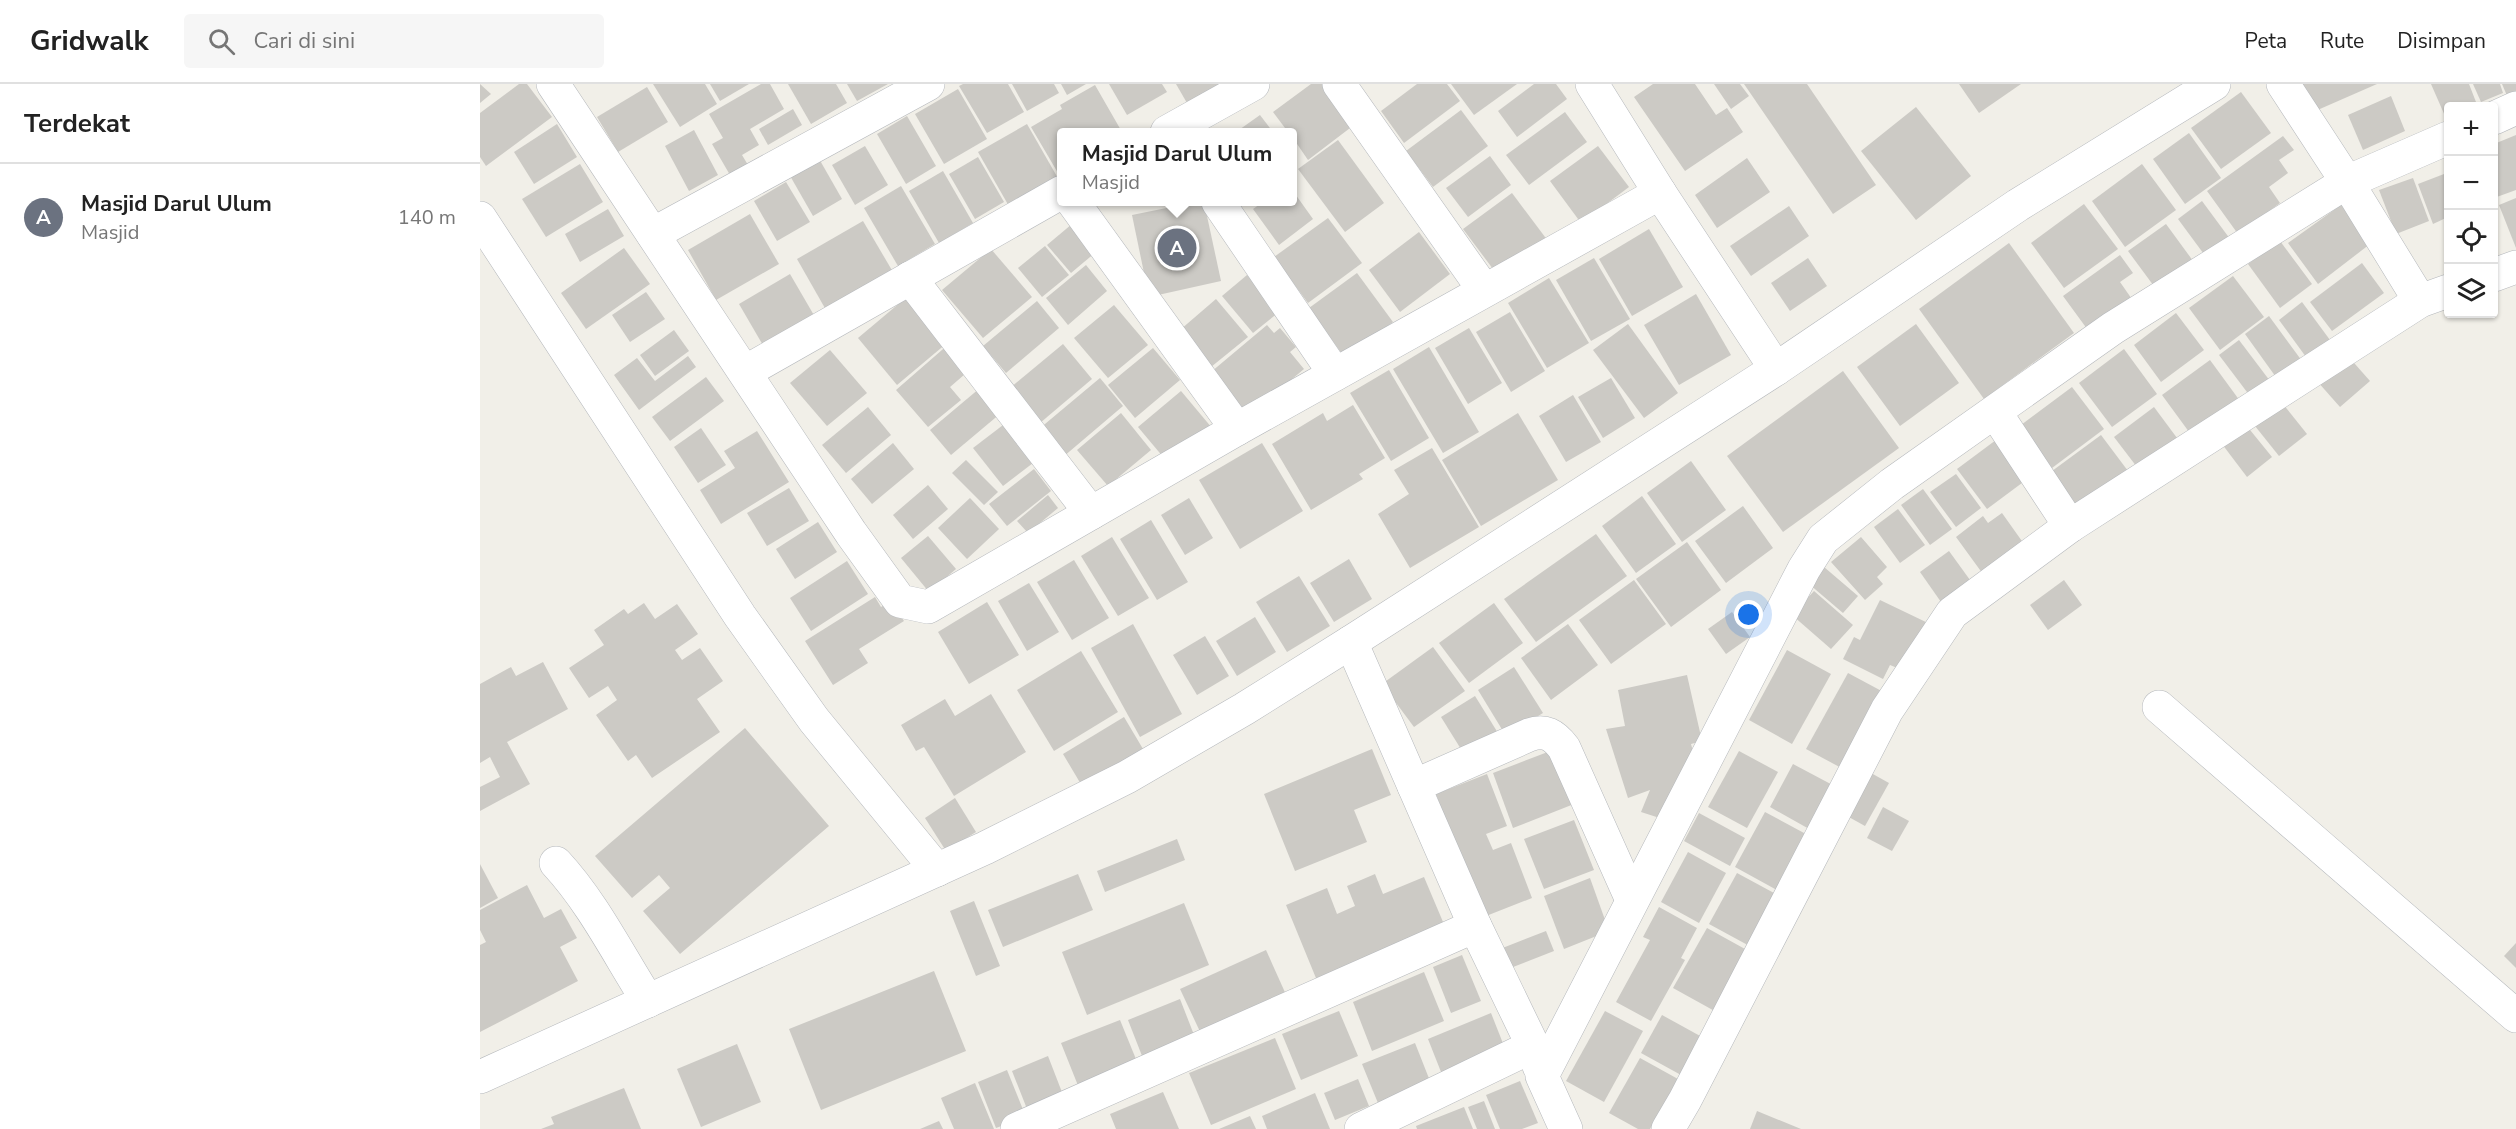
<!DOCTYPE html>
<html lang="id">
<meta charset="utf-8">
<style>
:root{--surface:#fff;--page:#f6f6f6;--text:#222;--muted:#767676;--line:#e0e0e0;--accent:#d93025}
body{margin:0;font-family:"Nunito Sans",sans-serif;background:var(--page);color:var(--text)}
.controls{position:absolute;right:18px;top:18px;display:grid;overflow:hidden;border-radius:6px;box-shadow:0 2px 4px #0004}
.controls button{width:54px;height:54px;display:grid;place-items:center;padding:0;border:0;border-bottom:2px solid var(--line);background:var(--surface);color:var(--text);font:30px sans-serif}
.you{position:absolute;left:1269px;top:531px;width:21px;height:21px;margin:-15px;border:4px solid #fff;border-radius:50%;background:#1a73e8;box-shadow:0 0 0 9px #1a73e833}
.badge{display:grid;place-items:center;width:39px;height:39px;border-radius:50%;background:var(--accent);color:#fff;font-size:20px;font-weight:700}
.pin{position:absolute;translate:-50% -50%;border:3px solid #fff;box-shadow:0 2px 6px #0006}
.popup{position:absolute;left:577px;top:44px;width:240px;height:78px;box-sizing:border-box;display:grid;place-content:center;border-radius:6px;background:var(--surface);filter:drop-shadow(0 2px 4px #0005);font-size:20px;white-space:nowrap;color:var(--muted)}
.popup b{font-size:22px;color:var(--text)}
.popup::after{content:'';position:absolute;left:50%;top:100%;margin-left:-12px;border:12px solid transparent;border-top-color:var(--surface)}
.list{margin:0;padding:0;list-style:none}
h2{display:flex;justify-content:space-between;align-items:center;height:78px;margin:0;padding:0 24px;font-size:26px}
h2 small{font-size:20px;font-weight:400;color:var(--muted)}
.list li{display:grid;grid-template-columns:39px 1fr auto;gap:18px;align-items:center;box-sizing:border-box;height:108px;padding:0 24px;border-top:2px solid var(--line)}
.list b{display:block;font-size:22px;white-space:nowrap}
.list p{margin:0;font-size:20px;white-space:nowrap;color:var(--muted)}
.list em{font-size:20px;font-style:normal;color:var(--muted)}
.icon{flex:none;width:33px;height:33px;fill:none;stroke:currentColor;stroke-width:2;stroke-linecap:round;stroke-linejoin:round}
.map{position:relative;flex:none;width:2036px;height:1045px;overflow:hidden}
header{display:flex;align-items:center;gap:36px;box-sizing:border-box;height:84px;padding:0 30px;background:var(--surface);border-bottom:2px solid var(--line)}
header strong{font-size:28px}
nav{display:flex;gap:33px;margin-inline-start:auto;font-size:21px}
.search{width:420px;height:54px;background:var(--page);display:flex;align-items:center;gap:15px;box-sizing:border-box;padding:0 21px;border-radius:6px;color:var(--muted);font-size:22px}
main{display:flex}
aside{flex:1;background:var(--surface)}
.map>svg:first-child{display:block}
</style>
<header>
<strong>Gridwalk</strong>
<div class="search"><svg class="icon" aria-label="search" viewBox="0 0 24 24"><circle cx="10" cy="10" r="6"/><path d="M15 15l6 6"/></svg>Cari di sini</div>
<nav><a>Peta</a><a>Rute</a><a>Disimpan</a></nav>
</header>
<main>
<aside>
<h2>Terdekat<small></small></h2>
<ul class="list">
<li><span class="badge" style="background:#6b7280">A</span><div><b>Masjid Darul Ulum</b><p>Masjid</p></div><em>140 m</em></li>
</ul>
</aside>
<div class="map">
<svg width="2036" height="1045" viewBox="0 0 2036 1045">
<rect width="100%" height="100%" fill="#f1efe8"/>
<g fill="#cccac5">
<polygon points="0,0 11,10 0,19"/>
<polygon points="39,0 47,0 72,33 6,82 0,73 0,29"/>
<polygon points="173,0 225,0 237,20 200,43"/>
<polygon points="230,0 269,0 240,17"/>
<polygon points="281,0 290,0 304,25 270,45 279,61 262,71 268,81 250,91 232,60 243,54 229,30"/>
<polygon points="308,0 356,0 367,19 331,40"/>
<polygon points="367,0 408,0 377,17"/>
<polygon points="483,0 528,0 544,28 507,49 479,2"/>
<polygon points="532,0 574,0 579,9 547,27"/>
<polygon points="581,0 606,0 587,11"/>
<polygon points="629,0 682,0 687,8 647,31"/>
<polygon points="696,0 741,0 707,19"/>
<polygon points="831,0 844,0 874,41 828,76 813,54 813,48 808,48 793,28"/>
<polygon points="937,0 967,0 980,17 924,59 901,27"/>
<polygon points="971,0 1037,0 994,31"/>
<polygon points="1054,0 1076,0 1087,15 1037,53 1018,27"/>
<polygon points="1173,0 1215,0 1236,31 1247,24 1263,48 1205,87 1154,13"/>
<polygon points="1234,0 1260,0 1269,12 1251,25"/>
<polygon points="1264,0 1327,0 1396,101 1353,130"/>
<polygon points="1479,0 1541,0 1499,29"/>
<polygon points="1821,0 1897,0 1833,28"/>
<polygon points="1951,0 1989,0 1996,18 1986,22 1968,22 1968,30 1965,32"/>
<polygon points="1993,0 2020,0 2023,9 2001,18"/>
<polygon points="2022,0 2036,0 2036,10 2028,14"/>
<polygon points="615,1 642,48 582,48 582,87 578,89 551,43 582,25 580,21"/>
<polygon points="167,3 188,38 138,68 117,33"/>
<polygon points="478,5 507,55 464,80 435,30"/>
<polygon points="1761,8 1791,49 1741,85 1711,44"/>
<polygon points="1911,12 1925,47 1883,66 1868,31"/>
<polygon points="1436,23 1491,92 1436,136 1381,67"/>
<polygon points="313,25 322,41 288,61 279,45"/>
<polygon points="981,26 1008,62 953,103 926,67"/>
<polygon points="1085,28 1107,58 1049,101 1026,71"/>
<polygon points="780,31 793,48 756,48"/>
<polygon points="427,32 456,82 426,100 397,50"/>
<polygon points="77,40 97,73 54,100 34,68"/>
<polygon points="547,40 579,96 530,124 498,68"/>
<polygon points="214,46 238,91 209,107 185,62"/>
<polygon points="1709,49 1741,94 1705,120 1673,75"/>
<polygon points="2036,51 2036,106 2014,114 2014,60"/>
<polygon points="1803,52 1814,66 1799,76 1808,89 1789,103 1800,119 1758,150 1727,107"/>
<polygon points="858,56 904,119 865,148 818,85"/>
<polygon points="385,62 408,101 375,121 352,81"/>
<polygon points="1118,62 1149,103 1101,139 1070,97"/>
<polygon points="1010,72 1031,101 988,133 966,104"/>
<polygon points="338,73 362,115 333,132 309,90"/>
<polygon points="498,73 524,118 495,135 469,90"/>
<polygon points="1267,74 1290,108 1237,144 1215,111"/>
<polygon points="100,80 123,118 66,153 42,115"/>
<polygon points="1662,80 1696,126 1645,163 1612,117"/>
<polygon points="463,87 493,139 459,159 429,107"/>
<polygon points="1964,90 1968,102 1968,133 1953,140 1938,100"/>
<polygon points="1933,94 1949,137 1916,150 1899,106"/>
<polygon points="306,98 330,138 297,157 274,117"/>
<polygon points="421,102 455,160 418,182 384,124"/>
<polygon points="813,107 833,135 799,161 773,125 783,118 813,118"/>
<polygon points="1032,109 1068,157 1019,193 983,145"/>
<polygon points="2036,114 2036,164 2019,121"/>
<polygon points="1722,117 1753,159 1729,177 1698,135"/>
<polygon points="716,118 724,118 741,197 669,213 652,131"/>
<polygon points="1604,120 1638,165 1584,204 1551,159"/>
<polygon points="1861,121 1890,160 1838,200 1808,159"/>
<polygon points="1309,122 1329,152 1271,192 1250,162"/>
<polygon points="128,125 144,152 100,178 85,150"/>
<polygon points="270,130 299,180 236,216 208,166"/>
<polygon points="848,134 882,179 828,219 794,173"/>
<polygon points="383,137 413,188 346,226 317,175"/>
<polygon points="592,140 616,168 591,189 567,161"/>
<polygon points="1686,140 1716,181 1679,209 1648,167"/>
<polygon points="1169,145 1203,203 1152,232 1119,175"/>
<polygon points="939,148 970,190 920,228 889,186"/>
<polygon points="1800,157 1832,200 1800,224 1768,180"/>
<polygon points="1529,159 1594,249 1504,315 1439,225"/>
<polygon points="565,162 589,191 562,213 538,184"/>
<polygon points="144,164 170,200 106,245 81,209"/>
<polygon points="511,165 552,213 503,254 462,206"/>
<polygon points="1640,171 1653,189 1640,198 1656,221 1613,253 1583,212"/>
<polygon points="1114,174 1150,235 1111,257 1076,196"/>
<polygon points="1328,174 1347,202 1310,227 1291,199"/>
<polygon points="1882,179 1904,209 1852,247 1830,218"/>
<polygon points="606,181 627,207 588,241 566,214"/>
<polygon points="877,189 913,238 865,274 829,224"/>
<polygon points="310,190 335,233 284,263 259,220"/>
<polygon points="767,191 799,228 773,249 742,212"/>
<polygon points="1753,192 1784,233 1740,266 1709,224"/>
<polygon points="1069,194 1109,259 1067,284 1028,219"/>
<polygon points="166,208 185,235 150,258 132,231"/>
<polygon points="1216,210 1251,271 1199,301 1164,241"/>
<polygon points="428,212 467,259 417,301 378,254"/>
<polygon points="736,215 768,253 731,283 700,246"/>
<polygon points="557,217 579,244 526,289 503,262"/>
<polygon points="1822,218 1850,256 1826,273 1799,236"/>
<polygon points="634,221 668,261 628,294 594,254"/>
<polygon points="1030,228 1065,287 1031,308 996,248"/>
<polygon points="1696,229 1724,266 1681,298 1654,261"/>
<polygon points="1789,232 1822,277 1798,296 1765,250"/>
<polygon points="1148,240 1198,309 1164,334 1113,266"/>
<polygon points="1436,240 1479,299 1420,342 1377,283"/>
<polygon points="787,241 794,249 800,244 816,263 810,268 824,285 768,332 731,288"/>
<polygon points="989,244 1022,299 988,320 955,264"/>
<polygon points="194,246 209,267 175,292 160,271"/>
<polygon points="1759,256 1790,297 1770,312 1739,271"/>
<polygon points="470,259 492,284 470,303 481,316 448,343 416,306"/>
<polygon points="583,260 612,295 560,339 530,304"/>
<polygon points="949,263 999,348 963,369 913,285"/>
<polygon points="673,264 700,296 655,334 628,301"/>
<polygon points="1644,265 1677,310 1632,343 1599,299"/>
<polygon points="350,266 387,309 347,342 310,299"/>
<polygon points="1867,271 1890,297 1860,323 1837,297"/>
<polygon points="208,272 216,283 159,326 134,291 157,274 175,297"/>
<polygon points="1730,276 1760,317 1712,352 1682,311"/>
<polygon points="909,286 949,354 911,377 870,309"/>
<polygon points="1363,287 1419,364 1303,448 1247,372"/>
<polygon points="226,293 244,317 190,357 172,333"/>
<polygon points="620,294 643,322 583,373 559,345"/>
<polygon points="1131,294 1155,334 1123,354 1098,313"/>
<polygon points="1592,303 1624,345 1572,384 1541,341"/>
<polygon points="500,304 521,329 471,371 450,346"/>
<polygon points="701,307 732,344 689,380 658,343"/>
<polygon points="1093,311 1121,358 1086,378 1059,332"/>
<polygon points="1803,320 1827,350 1799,372 1775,342"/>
<polygon points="873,321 905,374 879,390 883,395 831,426 792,360 843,329 847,337"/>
<polygon points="388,323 411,351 366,389 342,361"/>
<polygon points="1674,323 1700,358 1660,387 1634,353"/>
<polygon points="641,329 671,366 628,402 597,366"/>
<polygon points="1038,329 1078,396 1001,442 962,376"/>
<polygon points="527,338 557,376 523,402 493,364"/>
<polygon points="1766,341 1792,373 1767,393 1742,360"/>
<polygon points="221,344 246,381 218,399 194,363"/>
<polygon points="277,347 309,398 241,440 220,406 255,384 244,367"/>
<polygon points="1621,351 1651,391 1597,431 1568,390"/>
<polygon points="1516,356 1546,396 1507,425 1477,385"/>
<polygon points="413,359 434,385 392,420 371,395"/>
<polygon points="782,359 823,427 760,465 719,396"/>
<polygon points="952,364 999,443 930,484 898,430 929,410 914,386"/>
<polygon points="486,376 518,408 504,421 472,389"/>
<polygon points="1211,377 1246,426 1202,458 1167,409"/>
<polygon points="554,385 571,407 527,442 509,420"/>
<polygon points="1476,390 1501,424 1476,443 1450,408"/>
<polygon points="448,401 468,425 433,455 413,431"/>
<polygon points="309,404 329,437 287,462 267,429"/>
<polygon points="1443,405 1472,445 1450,461 1421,421"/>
<polygon points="568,411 578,424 548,449 537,437"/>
<polygon points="1162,412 1196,460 1156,489 1122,442"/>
<polygon points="490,414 519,445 487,475 458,444"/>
<polygon points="709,414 733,454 705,471 681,431"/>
<polygon points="1263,422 1293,464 1246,499 1215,457"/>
<polygon points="1418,425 1445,461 1420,479 1394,443"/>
<polygon points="1522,429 1544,460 1508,497 1476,453 1503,432 1508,439"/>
<polygon points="671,436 708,498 677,516 640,455"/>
<polygon points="338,438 357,468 315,495 296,465"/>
<polygon points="1116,450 1147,492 1056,558 1024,515"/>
<polygon points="448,452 476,485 449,508 421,474"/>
<polygon points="632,453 669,514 638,532 601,472"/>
<polygon points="1381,453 1407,483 1397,493 1403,500 1385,516 1351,478"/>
<polygon points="1207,458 1241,506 1191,543 1156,495"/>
<polygon points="1469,467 1490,496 1461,518 1440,488"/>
<polygon points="869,475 892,515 854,538 830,499"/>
<polygon points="594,476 629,534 592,556 557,498"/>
<polygon points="367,477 388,510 331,547 310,514"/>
<polygon points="1344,483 1378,512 1363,529 1329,500"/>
<polygon points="819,492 850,542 807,568 776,518"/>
<polygon points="1154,496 1186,540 1131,580 1099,536"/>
<polygon points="1584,496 1602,521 1568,546 1550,521"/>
<polygon points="549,499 579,548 547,567 518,517"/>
<polygon points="1334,507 1373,541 1351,565 1312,531"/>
<polygon points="395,513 401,523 411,517 424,537 379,565 388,579 353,601 325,557"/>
<polygon points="1400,516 1450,540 1427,588 1410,581 1403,595 1363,575 1374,553 1380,556"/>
<polygon points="507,518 539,571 489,600 458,548"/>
<polygon points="164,519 175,535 197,520 218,550 195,566 202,576 220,564 243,597 217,615 240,648 172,694 156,671 148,677 116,631 137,616 128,602 109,614 89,584 124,561 114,546 144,525 148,530"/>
<polygon points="1014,519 1043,559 989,599 959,559"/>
<polygon points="1252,528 1270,553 1246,570 1228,545"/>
<polygon points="775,533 796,568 757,592 736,557"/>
<polygon points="653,540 702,630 660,653 611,564"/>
<polygon points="1088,540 1118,581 1071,616 1041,574"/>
<polygon points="725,552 749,592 717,611 693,571"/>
<polygon points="953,563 985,607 934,643 902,600"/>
<polygon points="1307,566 1351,590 1312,660 1269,636"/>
<polygon points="601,567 638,628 574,667 537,606"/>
<polygon points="63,578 88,625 27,658 50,700 0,727 0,703 20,693 10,673 0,679 0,600 31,583 36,592"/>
<polygon points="1034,583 1063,629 1026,652 998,606"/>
<polygon points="1368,589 1409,611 1367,687 1326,665"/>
<polygon points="1207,591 1222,657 1211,660 1216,679 1189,737 1161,728 1170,706 1148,714 1126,645 1145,642 1138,606"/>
<polygon points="511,610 546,668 474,712 444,663 436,667 421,641 465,615 475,632"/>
<polygon points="995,612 1018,649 984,670 961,633"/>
<polygon points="644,633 663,665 602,702 583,670"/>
<polygon points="265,644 349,742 200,870 163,827 190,804 179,791 152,814 115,772"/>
<polygon points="892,665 911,711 874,726 887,758 815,787 784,710"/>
<polygon points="1073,666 1094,720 1033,744 1013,689"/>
<polygon points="1259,667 1298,688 1267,744 1228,723"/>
<polygon points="1313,680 1362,706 1338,750 1290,723"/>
<polygon points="1382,684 1409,699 1385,742 1358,727"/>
<polygon points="1007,690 1027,742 1006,750 1013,766 1031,759 1052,814 1001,834 956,710"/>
<polygon points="475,714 496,748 466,767 445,734"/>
<polygon points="1403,723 1429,737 1412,767 1387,754"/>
<polygon points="1285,728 1337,756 1306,811 1255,783"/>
<polygon points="1219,729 1265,754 1250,782 1204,757"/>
<polygon points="1094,736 1114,786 1064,805 1044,755"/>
<polygon points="697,755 705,776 625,808 617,787"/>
<polygon points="1208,768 1246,789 1219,839 1181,818"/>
<polygon points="0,780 18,814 0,824"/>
<polygon points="1257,789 1303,814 1275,865 1229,840"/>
<polygon points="598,790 613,826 523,863 508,826"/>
<polygon points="895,790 903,810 944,793 966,845 838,899 806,821 847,804 857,830 875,822 867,802"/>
<polygon points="1110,794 1129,847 1084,865 1064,812"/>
<polygon points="47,801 64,834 81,825 97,854 80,863 98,897 0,948 0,861 6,858 0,846 0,826"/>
<polygon points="494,817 520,882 496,892 470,827"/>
<polygon points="704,819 729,881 607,931 582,868"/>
<polygon points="1179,823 1217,844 1201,874 1205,876 1171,937 1136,918 1170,856 1163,853"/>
<polygon points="1227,844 1274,870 1240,930 1193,904"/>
<polygon points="1066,847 1074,867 1028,885 1020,865"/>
<polygon points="2036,859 2036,884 2024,872"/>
<polygon points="786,866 808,915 723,954 700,905"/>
<polygon points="982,871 1001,917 971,929 953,883"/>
<polygon points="454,887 486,967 341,1026 309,945"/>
<polygon points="944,888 964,937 892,967 873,918"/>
<polygon points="700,915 716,956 664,977 648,936"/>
<polygon points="859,927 878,972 821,996 802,950"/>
<polygon points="1125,927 1163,947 1124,1018 1086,997"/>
<polygon points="1011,929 1026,967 963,993 948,955"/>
<polygon points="1182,931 1222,953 1201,991 1161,969"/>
<polygon points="640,936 660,985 601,1009 581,959"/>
<polygon points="795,954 816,1005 731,1041 709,989"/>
<polygon points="935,959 952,1002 900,1024 882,980"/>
<polygon points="257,960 281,1018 221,1043 197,985"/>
<polygon points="568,972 585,1016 549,1030 532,987"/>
<polygon points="1160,974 1198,995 1170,1045 1158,1045 1129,1029"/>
<polygon points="527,986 546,1033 516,1044 498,998"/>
<polygon points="878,995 889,1022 855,1036 844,1009"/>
<polygon points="1040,997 1058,1039 1042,1045 1020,1045 1006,1011"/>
<polygon points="495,999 514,1045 474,1045 461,1014"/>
<polygon points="144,1004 161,1045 61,1045 74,1040 71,1033"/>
<polygon points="683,1008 699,1045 636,1045 630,1030"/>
<polygon points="835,1009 850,1045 787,1045 782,1032"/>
<polygon points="1004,1017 1015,1045 997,1045 988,1023"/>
<polygon points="984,1023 993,1045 937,1045 936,1042"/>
<polygon points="1277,1027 1321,1045 1270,1045"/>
<polygon points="770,1032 776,1045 739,1045"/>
<polygon points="459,1037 463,1045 440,1045"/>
</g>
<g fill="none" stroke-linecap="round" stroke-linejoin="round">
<g stroke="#b5b8bc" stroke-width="34">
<g id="minor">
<polyline points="73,0 371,449 420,517 448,523 757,345 1180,109"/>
<polyline points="859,0 1004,206"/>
<polyline points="1112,0 1180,109 1296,285"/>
<polyline points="1803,0 1867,98 1940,217"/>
<polyline points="2014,34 2036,24"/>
<polyline points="687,48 773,0"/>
<polyline points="593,118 757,345"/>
<polyline points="738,118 855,290"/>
<polyline points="0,134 260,532 334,636 457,786"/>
<polyline points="173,150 448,0"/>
<polyline points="2014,191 2036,183"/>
<polyline points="430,194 611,429"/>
<polyline points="265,288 582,108"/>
<polyline points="1515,328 1590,442"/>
<polyline points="1679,623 2036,932"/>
<path d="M934,702L1049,651C1065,645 1074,651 1084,664L1152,816"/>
<path d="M76,779C113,819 138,870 168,917"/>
<polyline points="995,842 1053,962 1059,982"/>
<polyline points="0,993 505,764 647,693 764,625 871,558 1296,285 1538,121 1734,0"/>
<polyline points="537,1045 995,842 871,558"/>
<polyline points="881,1045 1053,962"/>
<polyline points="1086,1045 1062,992 1324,485 1343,455 1412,400 1633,244 1867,98 1968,54"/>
<polyline points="1188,1045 1205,1016 1407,626 1472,529 1590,442 1940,217 1968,207"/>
</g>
</g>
<use href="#minor" stroke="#fff" stroke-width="33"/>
</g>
</svg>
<div class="controls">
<button>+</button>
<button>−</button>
<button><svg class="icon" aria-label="locate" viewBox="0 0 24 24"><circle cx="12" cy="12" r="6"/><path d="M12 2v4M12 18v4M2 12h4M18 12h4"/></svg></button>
<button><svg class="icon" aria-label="layers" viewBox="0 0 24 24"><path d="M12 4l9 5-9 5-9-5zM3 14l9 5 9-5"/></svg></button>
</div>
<div class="you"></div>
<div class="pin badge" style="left:697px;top:164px;background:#6b7280">A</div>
<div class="popup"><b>Masjid Darul Ulum</b>Masjid</div>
</div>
</main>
